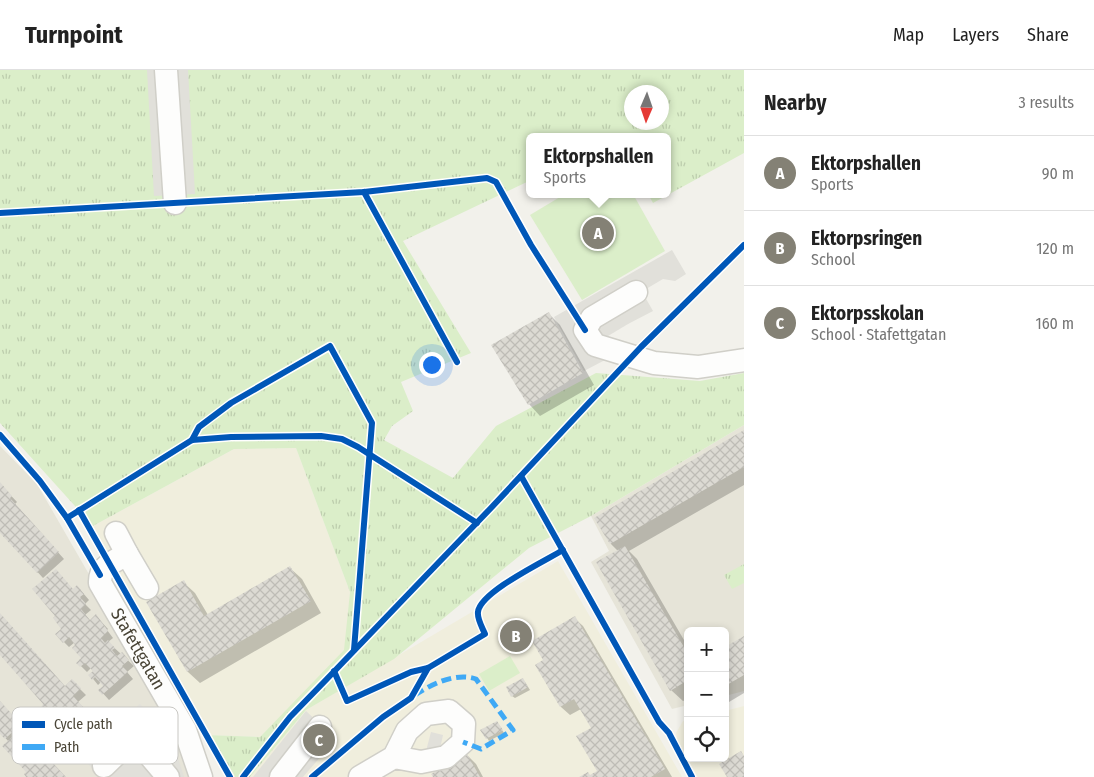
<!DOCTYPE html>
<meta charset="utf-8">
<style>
:root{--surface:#fff;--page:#f6f6f6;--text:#222;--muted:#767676;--line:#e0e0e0;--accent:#848175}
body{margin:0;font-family:"Fira Sans Condensed",sans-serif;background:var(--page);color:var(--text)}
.controls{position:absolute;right:15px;bottom:15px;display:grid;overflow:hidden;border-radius:8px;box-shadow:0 2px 8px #0003}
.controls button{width:45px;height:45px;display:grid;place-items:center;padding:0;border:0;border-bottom:1px solid var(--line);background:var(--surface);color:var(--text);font:25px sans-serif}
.compass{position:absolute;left:624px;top:15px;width:45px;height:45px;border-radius:50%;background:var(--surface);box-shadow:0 2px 8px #0003;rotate:182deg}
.you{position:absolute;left:431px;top:294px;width:18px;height:18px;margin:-12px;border:4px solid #fff;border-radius:50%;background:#1a73e8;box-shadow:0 0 0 8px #1a73e833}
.badge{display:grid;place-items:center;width:32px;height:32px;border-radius:50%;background:var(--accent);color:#fff;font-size:16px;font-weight:700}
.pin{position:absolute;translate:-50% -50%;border:2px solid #fff;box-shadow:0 1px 5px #0006}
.popup{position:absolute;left:526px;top:63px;width:145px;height:65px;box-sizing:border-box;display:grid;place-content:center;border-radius:8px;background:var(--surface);filter:drop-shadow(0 1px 4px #0005);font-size:16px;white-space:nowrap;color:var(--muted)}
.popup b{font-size:19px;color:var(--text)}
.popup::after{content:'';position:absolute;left:50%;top:100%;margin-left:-10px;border:10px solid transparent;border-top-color:var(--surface)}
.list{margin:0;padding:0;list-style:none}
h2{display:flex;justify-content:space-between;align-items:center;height:65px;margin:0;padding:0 20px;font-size:21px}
h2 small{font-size:16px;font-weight:400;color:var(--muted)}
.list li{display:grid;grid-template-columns:32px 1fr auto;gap:15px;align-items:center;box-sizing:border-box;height:75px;padding:0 20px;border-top:1px solid var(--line)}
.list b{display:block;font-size:19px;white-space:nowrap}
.list p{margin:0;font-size:16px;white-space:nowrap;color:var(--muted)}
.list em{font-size:16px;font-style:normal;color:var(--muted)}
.icon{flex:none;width:28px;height:28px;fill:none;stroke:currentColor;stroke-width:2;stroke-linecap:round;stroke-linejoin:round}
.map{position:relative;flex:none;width:744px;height:707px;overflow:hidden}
header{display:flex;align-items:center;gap:30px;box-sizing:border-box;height:70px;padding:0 25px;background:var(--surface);border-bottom:1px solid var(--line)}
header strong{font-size:24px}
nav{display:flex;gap:28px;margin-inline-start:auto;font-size:18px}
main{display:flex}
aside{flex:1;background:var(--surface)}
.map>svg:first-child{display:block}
</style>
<header>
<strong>Turnpoint</strong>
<nav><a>Map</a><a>Layers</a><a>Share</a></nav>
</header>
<main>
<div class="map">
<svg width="744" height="707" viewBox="0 0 744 707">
<defs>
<pattern id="park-tufts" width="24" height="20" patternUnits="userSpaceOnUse" patternTransform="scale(1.25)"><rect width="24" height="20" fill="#dbeec9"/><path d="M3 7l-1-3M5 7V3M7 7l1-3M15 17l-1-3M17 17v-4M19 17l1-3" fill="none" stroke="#bdcdad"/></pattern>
<pattern id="building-cross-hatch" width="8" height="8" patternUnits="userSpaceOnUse" patternTransform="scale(1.25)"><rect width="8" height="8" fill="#dcdad3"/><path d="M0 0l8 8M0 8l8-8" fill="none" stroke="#bebcb6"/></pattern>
</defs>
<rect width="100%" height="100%" fill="#f2f1eb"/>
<g fill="#e6e4d8">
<polygon points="744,355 744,621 725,626 725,561 688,561 688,635 672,639 591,492 609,481 591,446"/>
<polygon points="0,376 37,414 139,591 187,686 190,707 0,707"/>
</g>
<g fill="#f0eedd">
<polygon points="296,378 350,522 345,580 260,667 206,665 93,456 234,379"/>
<polygon points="558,491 682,707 250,707 306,640"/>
<polygon points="744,636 744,707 698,707 678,674 676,663 683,651 688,650 688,688 725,688 725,641"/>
</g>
<g fill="#dbeec9">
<polygon points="565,124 633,124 665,181 582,230 530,145"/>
<polygon points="510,586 520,603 489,621 479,604"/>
</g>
<g fill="url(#park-tufts)" fill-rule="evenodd">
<path d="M0,0H744V83L653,133L648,124H667V67H529V111L403,171L471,283L401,312L413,341L392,356L384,370L453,408L496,356L596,303L700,311L744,303V355L591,446L529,478L394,589L306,640L250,707H235L230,705L206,665L260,667L344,580L350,522L296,378L234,379L93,456L0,353ZM632,22H662V52H632Z"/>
<polygon points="744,494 744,513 732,519 724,505"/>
</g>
<g fill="#e1e0da">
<polygon points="147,0 188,0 195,124 154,126"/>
<polygon points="672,180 686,204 675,211 663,209 646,219 645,227 653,241 628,254 608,266 606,272 613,277 605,290 584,301 554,247"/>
<polygon points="140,634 172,669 184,707 100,707 81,686"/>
<polygon points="306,641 336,669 303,707 253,707"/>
<polygon points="431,662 443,665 440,679 426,681"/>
</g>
<g fill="#0003">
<polygon points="548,243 560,255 594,315 540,346 529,334"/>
<polygon points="744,362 744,415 629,481 637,489 688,577 688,629 683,631 671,620 618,481 611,474 596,448"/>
<polygon points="0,414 17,432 15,434 64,489 43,508 0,461"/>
<polygon points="290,498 302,509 321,543 200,613 188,602 148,532 183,512 195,523 208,545"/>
<polygon points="74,520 83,523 89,530 85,534 91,540 85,545 90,551 96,546 108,559 107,560 113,568 108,572 134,596 127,602 133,609 109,630 100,620 104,616 101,612 98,615 90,605 94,602 91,598 87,602 78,593 83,588 77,575 75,572 69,577 64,572 63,559"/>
<polygon points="0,544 65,617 72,611 86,625 78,632 94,649 76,666 60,649 57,652 51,646 45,634 0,583"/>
<polygon points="574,548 583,556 672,707 582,707 591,706 599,702 592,658 581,639 570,645 561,637 537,595 544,590"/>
<polygon points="744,568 744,623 729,632 725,629 725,579"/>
<polygon points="525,612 530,620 515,628 512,626"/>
<polygon points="0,633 26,661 23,663 65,707 28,707 28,702 9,672 0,662"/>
<polygon points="497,652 504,663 489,671 482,660"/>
<polygon points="467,685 476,694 483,707 434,707"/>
</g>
<g fill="url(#building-cross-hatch)">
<polygon points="549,242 583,303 528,335 491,275"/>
<polygon points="744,360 744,397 610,474 594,448"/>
<polygon points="0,412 12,426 10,428 59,482 37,503 0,463"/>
<polygon points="625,476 688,584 688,610 670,621 596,492"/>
<polygon points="290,496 311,531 187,602 146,532 184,510 204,546"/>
<polygon points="56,499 73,519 77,515 84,524 80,527 86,534 81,539 90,550 96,544 108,561 101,568 105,573 108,570 115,578 112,580 117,586 122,582 129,590 122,596 128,602 102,625 98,620 103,616 95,607 92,610 88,605 93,601 85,593 80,597 76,593 81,588 72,578 75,575 69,567 63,573 55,564 61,559 53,548 55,546 32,519"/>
<polygon points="0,543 65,616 72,609 81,618 73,626 89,643 69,661 53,644 50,647 41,637 43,634 0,585"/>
<polygon points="575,546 665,699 651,707 579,707 588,702 590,705 597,701 576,666 591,658 574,629 560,637 535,595 543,590 532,571"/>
<polygon points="744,566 744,605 725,616 725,577"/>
<polygon points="523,608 528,617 511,627 506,617"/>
<polygon points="0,631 21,654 5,669 0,664"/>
<polygon points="497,651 503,660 486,669 480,660"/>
<polygon points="21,659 66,707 26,707 24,704 26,702 2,676"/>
<polygon points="741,681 744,686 744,707 727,707 719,694"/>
<polygon points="467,684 480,707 433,707 431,704"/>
</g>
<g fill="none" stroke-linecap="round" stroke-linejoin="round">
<g stroke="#d0cfc8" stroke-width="25">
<g id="minor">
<polyline points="166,0 175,133"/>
<polyline points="636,222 592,248 585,260 595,275 654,293 698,297 744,290"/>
<polyline points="116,463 127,484"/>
<path id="s1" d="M147,518L127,484C114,492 99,496 100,513L185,660L201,707"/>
<polyline points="104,696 134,667 168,707"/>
<polyline points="281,707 320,657"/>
<polyline points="360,707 394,687 407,661 426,644 449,641 464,654 463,672 446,687 421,692 394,687"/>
</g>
</g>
<use href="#minor" stroke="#fdfdfc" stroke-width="22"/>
<path stroke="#3fa9f5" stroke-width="5" stroke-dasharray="10 5" stroke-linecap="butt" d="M415,625C432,614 456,602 476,609L513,660L481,679L463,672"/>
<g stroke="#fff" stroke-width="9">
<g id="cycleway">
<polyline points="364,122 457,292"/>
<polyline points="0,143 364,122 487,108 496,112 531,175 585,260"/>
<polyline points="0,365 40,411 67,448 100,505"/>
<polyline points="192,370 199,357 231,333 330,276 372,353 354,580"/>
<polyline points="521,406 659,652 669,663 692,707"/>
<polyline points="79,440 230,707"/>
<polyline points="67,448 192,370 231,367 321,366 342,369 358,377 477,453"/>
<path d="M334,601L347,631L411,602L428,598L485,564C482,557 477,549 478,542C480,522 545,491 563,480"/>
<polyline points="243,707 290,647 324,612 490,439 641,277 744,175"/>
<polyline points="312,707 383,647 411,628 428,598"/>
</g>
</g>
<use href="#cycleway" stroke="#0057b8" stroke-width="6"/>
</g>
<g text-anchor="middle" stroke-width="4" stroke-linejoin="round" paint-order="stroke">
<g font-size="18" fill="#494436" stroke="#fff">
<text dy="6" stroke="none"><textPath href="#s1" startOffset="158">Stafettgatan</textPath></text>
</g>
</g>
<rect x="12" y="637" width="166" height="57" rx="8" fill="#fff" stroke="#c8c7c3" stroke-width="1"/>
<rect x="22" y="651" width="23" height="7" fill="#0057b8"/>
<rect x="22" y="674" width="23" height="6" fill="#3fa9f5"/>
<g font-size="14" fill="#494436">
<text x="54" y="659">Cycle path</text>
<text x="54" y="682">Path</text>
</g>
</svg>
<div class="controls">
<button>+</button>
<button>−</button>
<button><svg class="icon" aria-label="locate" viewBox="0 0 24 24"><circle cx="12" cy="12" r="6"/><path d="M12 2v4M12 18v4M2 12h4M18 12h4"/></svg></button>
</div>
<svg class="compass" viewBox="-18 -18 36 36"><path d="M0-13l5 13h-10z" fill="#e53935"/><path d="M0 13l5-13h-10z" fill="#767676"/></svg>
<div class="you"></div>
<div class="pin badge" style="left:598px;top:163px">A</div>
<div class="popup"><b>Ektorpshallen</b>Sports</div>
<div class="pin badge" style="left:516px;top:566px">B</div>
<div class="pin badge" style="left:319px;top:670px">C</div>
</div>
<aside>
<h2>Nearby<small>3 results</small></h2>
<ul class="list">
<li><span class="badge">A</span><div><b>Ektorpshallen</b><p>Sports</p></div><em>90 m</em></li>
<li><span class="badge">B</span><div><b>Ektorpsringen</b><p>School</p></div><em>120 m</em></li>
<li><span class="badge">C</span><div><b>Ektorpsskolan</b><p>School · Stafettgatan</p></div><em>160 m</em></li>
</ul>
</aside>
</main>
